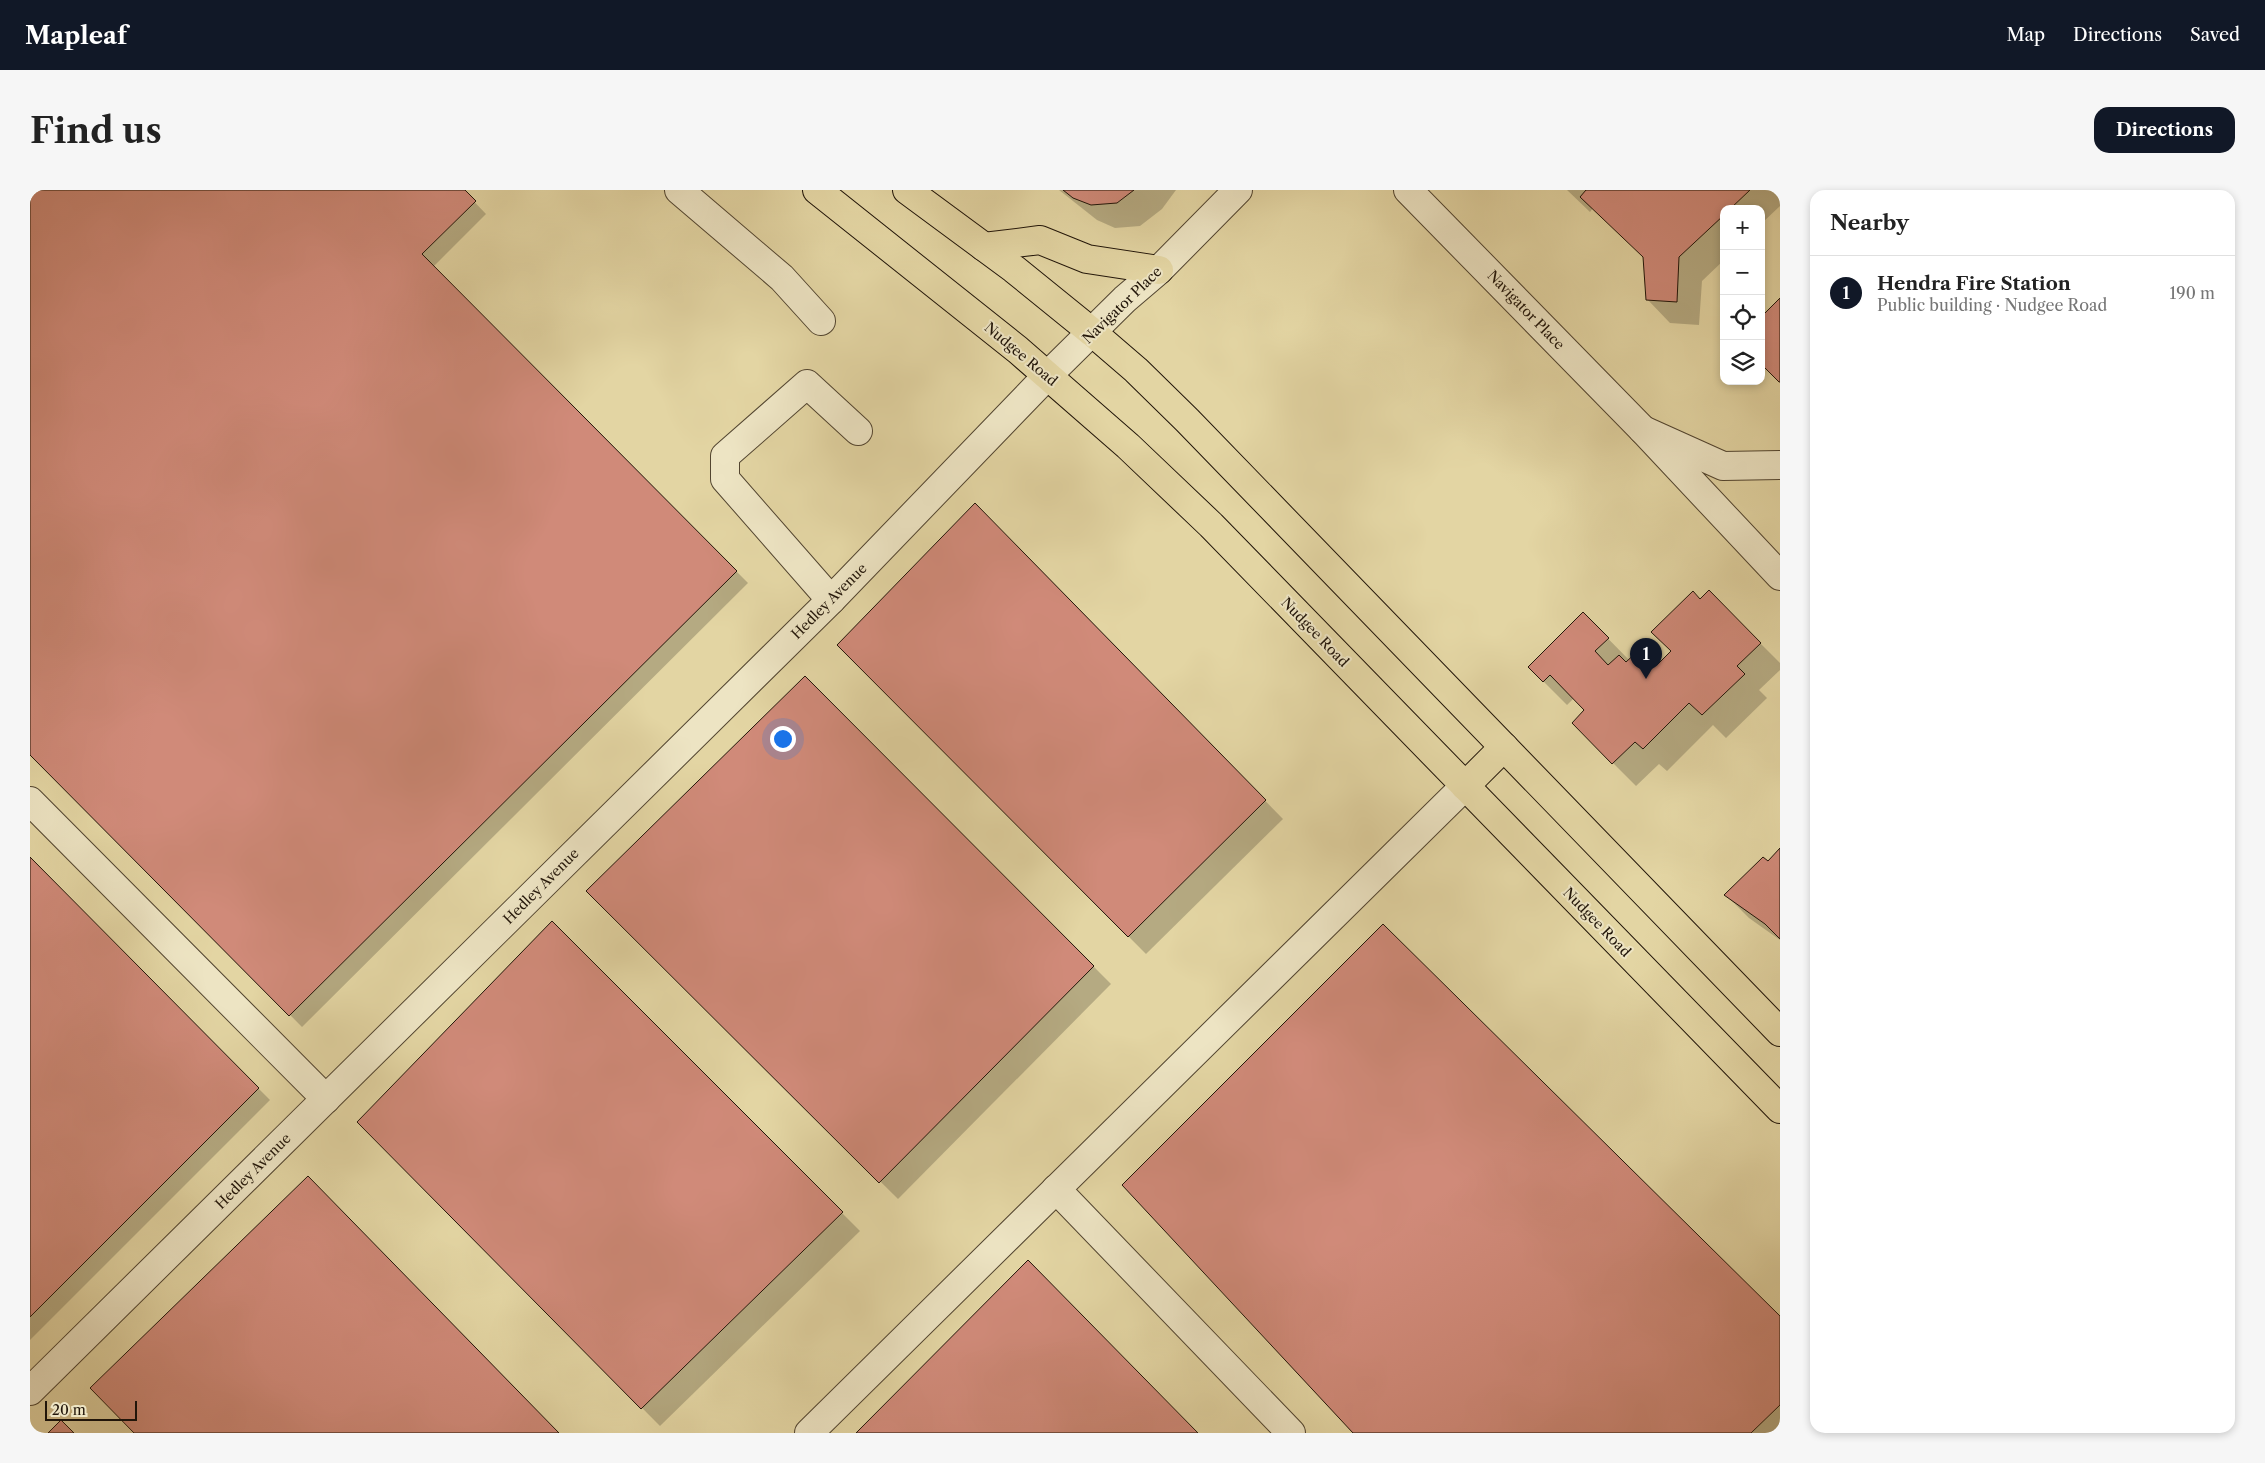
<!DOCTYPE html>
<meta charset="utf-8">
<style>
:root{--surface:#fff;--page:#f6f6f6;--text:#222;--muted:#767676;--line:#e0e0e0;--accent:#111827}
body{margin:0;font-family:"Libre Caslon Text",serif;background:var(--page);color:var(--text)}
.controls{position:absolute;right:15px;top:15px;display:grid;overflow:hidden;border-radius:10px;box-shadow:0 2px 8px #0003}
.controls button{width:45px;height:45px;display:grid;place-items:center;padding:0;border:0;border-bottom:1px solid var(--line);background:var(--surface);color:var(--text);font:25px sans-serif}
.scale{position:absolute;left:15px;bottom:12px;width:92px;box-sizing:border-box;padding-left:5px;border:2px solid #211509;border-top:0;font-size:14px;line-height:18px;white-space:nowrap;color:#211509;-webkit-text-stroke:4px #ede4c3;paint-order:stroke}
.you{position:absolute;left:752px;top:548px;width:18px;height:18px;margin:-12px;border:4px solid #fff;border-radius:50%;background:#1a73e8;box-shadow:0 0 0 8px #1a73e833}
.badge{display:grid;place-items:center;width:32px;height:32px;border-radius:50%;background:var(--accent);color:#fff;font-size:16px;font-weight:700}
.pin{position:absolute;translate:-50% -41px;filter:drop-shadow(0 1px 2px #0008)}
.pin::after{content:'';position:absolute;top:26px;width:18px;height:15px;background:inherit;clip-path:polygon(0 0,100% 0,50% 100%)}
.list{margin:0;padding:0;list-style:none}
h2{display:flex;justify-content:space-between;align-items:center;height:65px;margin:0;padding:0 20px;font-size:21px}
h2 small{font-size:16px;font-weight:400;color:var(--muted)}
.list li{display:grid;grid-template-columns:32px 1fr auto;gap:15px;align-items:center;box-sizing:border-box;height:75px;padding:0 20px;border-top:1px solid var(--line)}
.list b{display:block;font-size:19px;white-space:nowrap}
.list p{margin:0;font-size:16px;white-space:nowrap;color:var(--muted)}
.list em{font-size:16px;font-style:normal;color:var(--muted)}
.icon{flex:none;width:28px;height:28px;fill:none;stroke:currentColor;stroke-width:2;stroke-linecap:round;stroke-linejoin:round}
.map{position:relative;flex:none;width:1750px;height:1243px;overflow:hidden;border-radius:15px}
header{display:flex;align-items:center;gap:30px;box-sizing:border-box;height:70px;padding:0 25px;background:var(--accent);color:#fff}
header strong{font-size:24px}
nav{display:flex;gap:28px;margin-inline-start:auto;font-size:18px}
.intro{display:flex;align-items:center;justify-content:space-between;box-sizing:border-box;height:120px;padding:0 30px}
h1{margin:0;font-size:35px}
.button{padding:12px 22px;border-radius:15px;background:var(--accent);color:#fff;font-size:18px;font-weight:700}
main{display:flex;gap:30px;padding:0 30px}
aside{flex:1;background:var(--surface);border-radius:15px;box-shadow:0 2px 8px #0003}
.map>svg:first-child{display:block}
</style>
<header>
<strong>Mapleaf</strong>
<nav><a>Map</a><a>Directions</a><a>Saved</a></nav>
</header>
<div class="intro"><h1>Find us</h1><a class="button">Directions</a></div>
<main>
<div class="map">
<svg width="1750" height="1243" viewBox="0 0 1750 1243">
<rect width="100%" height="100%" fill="#e3d5a3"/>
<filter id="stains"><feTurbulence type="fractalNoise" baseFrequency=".004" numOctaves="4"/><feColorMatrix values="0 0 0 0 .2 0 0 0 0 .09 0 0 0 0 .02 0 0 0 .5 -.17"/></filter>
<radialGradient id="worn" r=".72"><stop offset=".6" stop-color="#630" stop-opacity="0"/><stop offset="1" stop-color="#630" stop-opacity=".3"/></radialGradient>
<g fill="#0003">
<polygon points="0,0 433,0 456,24 403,77 718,393 272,837 0,563"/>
<polygon points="1029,0 1146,0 1132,19 1110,36 1085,38 1067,30"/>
<polygon points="1537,0 1750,0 1750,16 1731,34 1731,19 1694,19 1694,70 1672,91 1669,135 1640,133 1617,109 1614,67 1563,18 1560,22"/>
<polygon points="963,332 1253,629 1116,764 809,455"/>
<polygon points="1679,402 1750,473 1750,480 1729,500 1737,508 1696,548 1683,535 1637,581 1629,574 1606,596 1543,533 1556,520 1544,508 1537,515 1499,477 1553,423 1600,471 1627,477 1642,461 1670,410"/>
<polygon points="775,487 1081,794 868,1009 558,701"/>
<polygon points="1750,660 1750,750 1719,728 1696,705 1738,672"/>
<polygon points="0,669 240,910 0,1150"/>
<polygon points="522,733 830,1041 630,1236 328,932"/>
<polygon points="1094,995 1750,1128 1750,1243 1325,1243"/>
</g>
<g fill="#d08a79" stroke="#211509">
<polygon points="0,0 435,0 446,11 392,64 707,381 259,826 0,565"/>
<polygon points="1033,0 1104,0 1087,13 1061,15 1043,8"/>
<polygon points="1556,0 1720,0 1700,19 1694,19 1694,25 1649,67 1647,112 1616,110 1613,67 1550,7"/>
<polygon points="1750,108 1750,192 1749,192 1731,174 1731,127"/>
<polygon points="945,313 1236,610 1098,747 807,455"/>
<polygon points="1679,400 1731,453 1707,476 1715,484 1672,525 1659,513 1613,559 1605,552 1582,574 1542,533 1554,520 1520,485 1513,492 1498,477 1553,422 1579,448 1565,461 1578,475 1589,465 1596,472 1610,459 1627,475 1641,461 1621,442 1663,401 1670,409"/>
<polygon points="775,486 1064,776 849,993 556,701"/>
<polygon points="1750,658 1750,749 1735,734 1694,705 1733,667 1738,671"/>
<polygon points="0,667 229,898 0,1127"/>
<polygon points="522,731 813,1022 611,1219 327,932"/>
<polygon points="1353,734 1750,1126 1750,1215 1721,1243 1323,1243 1092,995"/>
<polygon points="278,986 529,1243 104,1243 60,1198"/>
<polygon points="998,1070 1168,1243 826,1243"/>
<polygon points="31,1230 44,1243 18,1243"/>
</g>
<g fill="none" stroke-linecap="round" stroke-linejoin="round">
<g stroke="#524530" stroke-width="30">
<g id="minor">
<polyline points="649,0 752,88 791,131"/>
<polyline points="1378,0 1613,240"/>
<polyline points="1750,275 1693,276 1613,240 1750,386"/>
<polyline points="801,410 695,289 695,266 777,194 828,241"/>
<polyline points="0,611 296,909"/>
<polyline points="1026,999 1261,1243"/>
<polyline points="0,1201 801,410 1017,186 1095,109 1129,80 1208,0"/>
<polyline points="779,1243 1435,596"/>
</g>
</g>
<g stroke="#211509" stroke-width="30">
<g id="major">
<polyline points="787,0 988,160 1098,256 1181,335 1750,919"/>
<polyline points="877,0 984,79 1063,143 1106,180 1157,230 1750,842"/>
<polyline points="954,57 1010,50 1057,69 1129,80"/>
<polyline points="1435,596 1474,557"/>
</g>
</g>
<use href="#minor" stroke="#ede4c3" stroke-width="28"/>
<use href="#major" stroke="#e3d5a3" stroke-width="28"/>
</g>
<g text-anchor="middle" stroke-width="4" stroke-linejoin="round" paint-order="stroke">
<g font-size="14" fill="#211509" stroke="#ede4c3">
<text transform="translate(1092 115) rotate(-44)" y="5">Navigator Place</text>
<text transform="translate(1496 120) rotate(46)" y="5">Navigator Place</text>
<text transform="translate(991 164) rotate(40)" y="5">Nudgee Road</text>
<text transform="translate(799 411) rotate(-45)" y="5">Hedley Avenue</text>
<text transform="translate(1285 442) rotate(46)" y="5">Nudgee Road</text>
<text transform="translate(511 696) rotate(-45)" y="5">Hedley Avenue</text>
<text transform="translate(1567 732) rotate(46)" y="5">Nudgee Road</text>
<text transform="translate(223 981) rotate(-45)" y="5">Hedley Avenue</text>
</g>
</g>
<rect width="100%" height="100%" filter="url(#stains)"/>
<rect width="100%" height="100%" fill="url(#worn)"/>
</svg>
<div class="controls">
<button>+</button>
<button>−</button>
<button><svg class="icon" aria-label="locate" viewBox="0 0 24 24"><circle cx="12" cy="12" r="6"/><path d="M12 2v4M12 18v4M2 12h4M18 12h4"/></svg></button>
<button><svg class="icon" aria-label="layers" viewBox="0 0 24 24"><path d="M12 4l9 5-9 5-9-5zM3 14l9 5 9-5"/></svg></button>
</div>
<div class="scale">20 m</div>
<div class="you"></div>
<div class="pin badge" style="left:1616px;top:489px">1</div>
</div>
<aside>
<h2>Nearby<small></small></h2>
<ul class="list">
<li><span class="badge">1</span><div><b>Hendra Fire Station</b><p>Public building · Nudgee Road</p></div><em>190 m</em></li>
</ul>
</aside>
</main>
